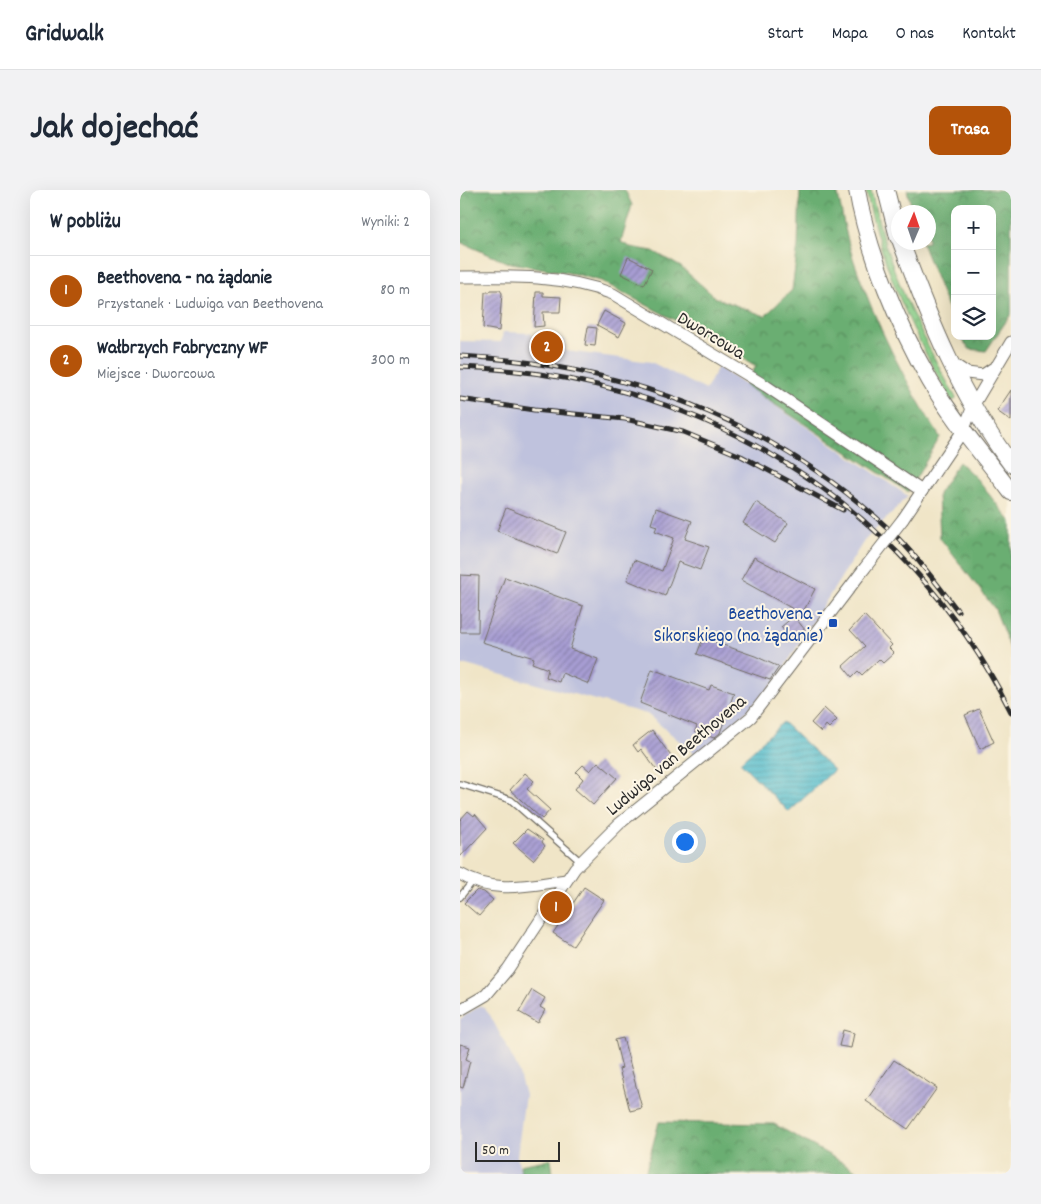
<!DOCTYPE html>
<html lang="pl">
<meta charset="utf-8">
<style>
:root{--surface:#fff;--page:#f2f2f3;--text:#1f2937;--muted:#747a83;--line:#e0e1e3;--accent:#b45309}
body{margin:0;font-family:Dekko,sans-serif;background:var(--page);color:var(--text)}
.controls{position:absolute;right:15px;top:15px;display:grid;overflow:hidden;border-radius:10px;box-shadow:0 5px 20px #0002}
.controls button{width:45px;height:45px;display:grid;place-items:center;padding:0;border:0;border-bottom:1px solid var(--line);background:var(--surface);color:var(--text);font:25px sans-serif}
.compass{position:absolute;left:431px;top:15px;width:45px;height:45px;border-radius:50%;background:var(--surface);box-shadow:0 5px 20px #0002;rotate:2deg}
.scale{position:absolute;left:15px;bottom:12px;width:85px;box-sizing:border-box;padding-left:5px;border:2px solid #2b2b2b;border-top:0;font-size:14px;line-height:18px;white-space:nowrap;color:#2b2b2b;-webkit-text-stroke:4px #fcf5e5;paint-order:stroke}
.you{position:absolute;left:224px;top:651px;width:18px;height:18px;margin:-12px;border:4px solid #fff;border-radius:50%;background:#1a73e8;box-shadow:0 0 0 8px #1a73e833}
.badge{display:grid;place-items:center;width:32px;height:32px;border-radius:50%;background:var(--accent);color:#fff;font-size:16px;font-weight:700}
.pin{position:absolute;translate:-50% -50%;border:2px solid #fff;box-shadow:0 1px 5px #0006}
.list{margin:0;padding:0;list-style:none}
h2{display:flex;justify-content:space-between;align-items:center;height:65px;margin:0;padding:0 20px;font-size:21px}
h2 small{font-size:16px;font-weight:400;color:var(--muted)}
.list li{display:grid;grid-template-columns:32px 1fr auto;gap:15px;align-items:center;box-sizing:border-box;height:70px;padding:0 20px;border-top:1px solid var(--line)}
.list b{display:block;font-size:19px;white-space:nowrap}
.list p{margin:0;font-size:16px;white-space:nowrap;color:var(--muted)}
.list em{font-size:16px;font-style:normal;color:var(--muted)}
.icon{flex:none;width:28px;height:28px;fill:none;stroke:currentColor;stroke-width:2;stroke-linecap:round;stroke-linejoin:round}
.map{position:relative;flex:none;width:551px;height:984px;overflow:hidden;border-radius:10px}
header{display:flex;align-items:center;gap:30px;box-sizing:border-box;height:70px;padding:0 25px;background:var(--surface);border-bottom:1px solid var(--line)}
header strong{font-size:24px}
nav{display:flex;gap:28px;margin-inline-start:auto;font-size:18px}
.intro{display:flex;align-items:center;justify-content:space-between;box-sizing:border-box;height:120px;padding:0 30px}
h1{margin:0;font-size:35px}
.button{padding:12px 22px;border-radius:10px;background:var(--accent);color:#fff;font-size:18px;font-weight:700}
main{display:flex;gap:30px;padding:0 30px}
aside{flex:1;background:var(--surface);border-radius:10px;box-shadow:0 5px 20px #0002}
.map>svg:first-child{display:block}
</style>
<header>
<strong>Gridwalk</strong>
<nav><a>Start</a><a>Mapa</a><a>O nas</a><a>Kontakt</a></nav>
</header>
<div class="intro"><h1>Jak dojechać</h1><a class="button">Trasa</a></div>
<main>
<aside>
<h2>W pobliżu<small>Wyniki: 2</small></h2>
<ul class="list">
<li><span class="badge">1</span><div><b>Beethovena - na żądanie</b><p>Przystanek · Ludwiga van Beethovena</p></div><em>80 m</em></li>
<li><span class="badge">2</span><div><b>Wałbrzych Fabryczny WF</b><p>Miejsce · Dworcowa</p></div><em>300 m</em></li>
</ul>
</aside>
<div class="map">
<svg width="551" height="984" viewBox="0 0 551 984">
<defs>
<pattern id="grass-tufts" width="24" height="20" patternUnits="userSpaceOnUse" patternTransform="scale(1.25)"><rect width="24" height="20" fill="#84ca84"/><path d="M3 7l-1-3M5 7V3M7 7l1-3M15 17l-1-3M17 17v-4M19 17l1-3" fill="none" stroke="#6ca46c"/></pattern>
<pattern id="forest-crowns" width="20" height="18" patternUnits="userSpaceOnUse" patternTransform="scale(1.25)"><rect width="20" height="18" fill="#6bae72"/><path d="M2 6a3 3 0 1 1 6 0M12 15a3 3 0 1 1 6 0" fill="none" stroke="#588e5e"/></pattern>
<pattern id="water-rules" width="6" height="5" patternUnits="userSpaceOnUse" patternTransform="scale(1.25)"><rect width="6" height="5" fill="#50bbcc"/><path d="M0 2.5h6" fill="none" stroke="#4398a6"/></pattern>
<pattern id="building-hatch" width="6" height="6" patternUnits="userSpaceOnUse" patternTransform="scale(1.25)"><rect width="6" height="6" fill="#a79dd3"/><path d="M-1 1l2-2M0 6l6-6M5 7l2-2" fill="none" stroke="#8880ab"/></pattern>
</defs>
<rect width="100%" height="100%" fill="#fcf5e5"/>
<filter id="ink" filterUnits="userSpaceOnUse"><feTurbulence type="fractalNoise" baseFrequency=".02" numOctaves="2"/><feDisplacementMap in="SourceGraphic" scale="10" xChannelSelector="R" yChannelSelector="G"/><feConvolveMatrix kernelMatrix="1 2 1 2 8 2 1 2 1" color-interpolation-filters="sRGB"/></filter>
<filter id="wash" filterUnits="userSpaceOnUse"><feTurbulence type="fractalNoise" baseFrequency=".0096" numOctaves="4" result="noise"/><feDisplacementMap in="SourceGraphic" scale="20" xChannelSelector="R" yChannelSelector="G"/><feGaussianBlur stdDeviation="1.12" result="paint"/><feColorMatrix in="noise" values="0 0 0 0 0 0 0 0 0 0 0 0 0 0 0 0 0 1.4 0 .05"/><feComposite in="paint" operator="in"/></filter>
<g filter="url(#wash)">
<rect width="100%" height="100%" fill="#f0e5c7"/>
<g fill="#bfc2dd">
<polygon points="43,142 71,143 73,148 105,149 106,161 191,172 246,200 258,177 448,306 404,351 315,492 258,550 235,564 187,524 6,475 0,475 0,151 41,152"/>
<polygon points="21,815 30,825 57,877 65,905 57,966 61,984 0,984 0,829"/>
</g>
<path fill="url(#grass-tufts)" stroke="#587a58" d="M406,0H411C426,75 459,142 496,208L495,210L492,211C453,145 421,75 406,0Z"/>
<g fill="url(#forest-crowns)" stroke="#4b6c4e">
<path d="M0,0H165L172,15L161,52L170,57L193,61L221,77L256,108L305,126L332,100L338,55L340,0H377C382,23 386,48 394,71C415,133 445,192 480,247L448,302L285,195L296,176L243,145L141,91L115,84L46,72L0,52Z"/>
<polygon points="447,0 551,0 551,124 526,161 509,159 500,146 532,146 532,19 495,19 495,136 462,53 468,52 468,22 453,22"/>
<polygon points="499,272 516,288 551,332 551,461 535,419 480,348 478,304"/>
<polygon points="199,932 314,934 403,984 185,984"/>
<polygon points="91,969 93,984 61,984 60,975"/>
</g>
<polygon fill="url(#water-rules)" stroke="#3e737c" points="323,532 374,580 329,622 280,572"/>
<g id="blocks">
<g fill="url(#building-hatch)">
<polygon points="168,67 192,79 184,95 161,84"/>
<polygon points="31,100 40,100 42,103 39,141 23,138 25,102 30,102"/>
<polygon points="76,102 83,102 83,106 101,107 100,122 83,122 84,136 74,137"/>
<polygon points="144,121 166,133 159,147 137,135"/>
<polygon points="128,137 137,138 135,156 125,155"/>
<polygon points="551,200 551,231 537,221"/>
<polygon points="296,312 328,333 315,353 283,333"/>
<polygon points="46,318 106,342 97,364 37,341"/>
<polygon points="196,318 232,331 225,349 249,357 240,380 218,372 205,406 167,390 174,370 202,381 214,348 195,341 197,336 191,334"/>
<polygon points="294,367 355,399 342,424 281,390"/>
<polygon points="0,385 19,386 18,442 0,442"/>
<polygon points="45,387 123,416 110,459 138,469 129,494 102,483 99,492 86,487 88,479 72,473 74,468 22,452"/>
<polygon points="404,425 432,455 429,458 434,463 423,473 419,469 402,485 398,481 392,487 383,476 405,456 390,440"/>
<polygon points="334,426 345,440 332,450 321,437"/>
<polygon points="243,448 295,466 319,477 310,490 237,464"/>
<polygon points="192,479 249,500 251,495 274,503 260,543 254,548 235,541 237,536 180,513"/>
<polygon points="364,518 377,530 369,538 366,535 361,542 351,533"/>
<polygon points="519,519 534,552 520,559 505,525"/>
<polygon points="192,540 213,569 198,582 181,559 178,562 173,555"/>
<polygon points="138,572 157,588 133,615 115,599 123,589 116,582 123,575 130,581"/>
<polygon points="65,583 74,591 67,599 90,620 82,629 50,600"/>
<polygon points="8,621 14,626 15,624 27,638 0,667 0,630"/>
<polygon points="67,639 83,650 82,652 85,656 73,670 53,653"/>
<polygon points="124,697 144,710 113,756 93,743"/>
<polygon points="17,700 24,702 33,710 19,726 4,713"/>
<polygon points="72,800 85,808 80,817 85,820 78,833 59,822"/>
<polygon points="383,840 394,843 391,858 379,856"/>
<polygon points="163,848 182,918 170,921 159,879 162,878 155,850"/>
<polygon points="0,854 10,857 6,869 10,871 3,898 0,897"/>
<polygon points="434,870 477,898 448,939 406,911"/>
</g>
</g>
</g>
<g filter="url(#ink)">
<use href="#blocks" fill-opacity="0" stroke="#706c62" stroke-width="1"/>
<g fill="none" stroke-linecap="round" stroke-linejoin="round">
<g stroke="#706c62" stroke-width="8">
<g id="service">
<polyline points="0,594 51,610 121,672"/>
<polyline points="0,707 13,691"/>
</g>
</g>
<g stroke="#706c62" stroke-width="13">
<g id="minor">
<path d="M0,87C52,86 104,85 153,104L306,196L462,301"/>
<polyline points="492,173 507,183 523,185 535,177"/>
<polyline points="443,329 504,239 513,216 551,152"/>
<path d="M0,684C34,705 69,695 106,690"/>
<polyline points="0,820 26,805 48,779 115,678 159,634 291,527 404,379"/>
</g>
</g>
<g stroke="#706c62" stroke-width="18">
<g id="secondary">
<path d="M397,0C408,63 439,137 470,191C493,230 524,266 551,302"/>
<polyline points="426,0 438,47"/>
<path d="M441,52C470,131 501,207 551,274"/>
</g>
</g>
<use href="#service" stroke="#fff" stroke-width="5.5"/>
<use href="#minor" stroke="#fff" stroke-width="11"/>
<use href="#secondary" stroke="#fff" stroke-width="16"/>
<g stroke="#2b2b2b" stroke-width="5">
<g id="rail">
<path d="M0,166C160,174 311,229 430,340C455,364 476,393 498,421"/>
<path d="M0,177C236,184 445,309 551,522"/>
<polyline points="0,209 74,220 165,229 223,242 281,266 383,320"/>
</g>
</g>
<use href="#rail" stroke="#fcf5e5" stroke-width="3" stroke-dasharray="9" stroke-linecap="butt"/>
<g stroke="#706c62" stroke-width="13" stroke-linecap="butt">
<polyline id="minor-bridge" points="404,379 443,329"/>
</g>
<use href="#minor-bridge" stroke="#fff" stroke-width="11"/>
</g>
</g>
<rect fill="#1a4fb4" stroke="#fcf5e5" stroke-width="2" x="368" y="428" width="10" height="10" rx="2.5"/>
<g text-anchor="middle" stroke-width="4" stroke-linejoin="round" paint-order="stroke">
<g font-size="19" fill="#2b2b2b" stroke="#fcf5e5">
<text transform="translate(252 144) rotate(31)" y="7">Dworcowa</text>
<text transform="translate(215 564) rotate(-40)" y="7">Ludwiga van Beethovena</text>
</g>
<g font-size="19" fill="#164399" stroke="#fcf5e5" text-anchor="end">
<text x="363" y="429">Beethovena -<tspan x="363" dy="22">Sikorskiego (na żądanie)</tspan></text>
</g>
</g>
</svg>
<div class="controls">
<button>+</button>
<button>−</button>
<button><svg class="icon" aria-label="layers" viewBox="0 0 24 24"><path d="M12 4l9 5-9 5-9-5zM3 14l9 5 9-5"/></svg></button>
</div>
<svg class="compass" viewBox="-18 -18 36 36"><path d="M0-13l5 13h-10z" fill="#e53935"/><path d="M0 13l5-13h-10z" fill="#747a83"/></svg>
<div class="scale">50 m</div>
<div class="you"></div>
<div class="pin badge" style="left:96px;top:717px">1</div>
<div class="pin badge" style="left:87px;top:157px">2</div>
</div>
</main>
